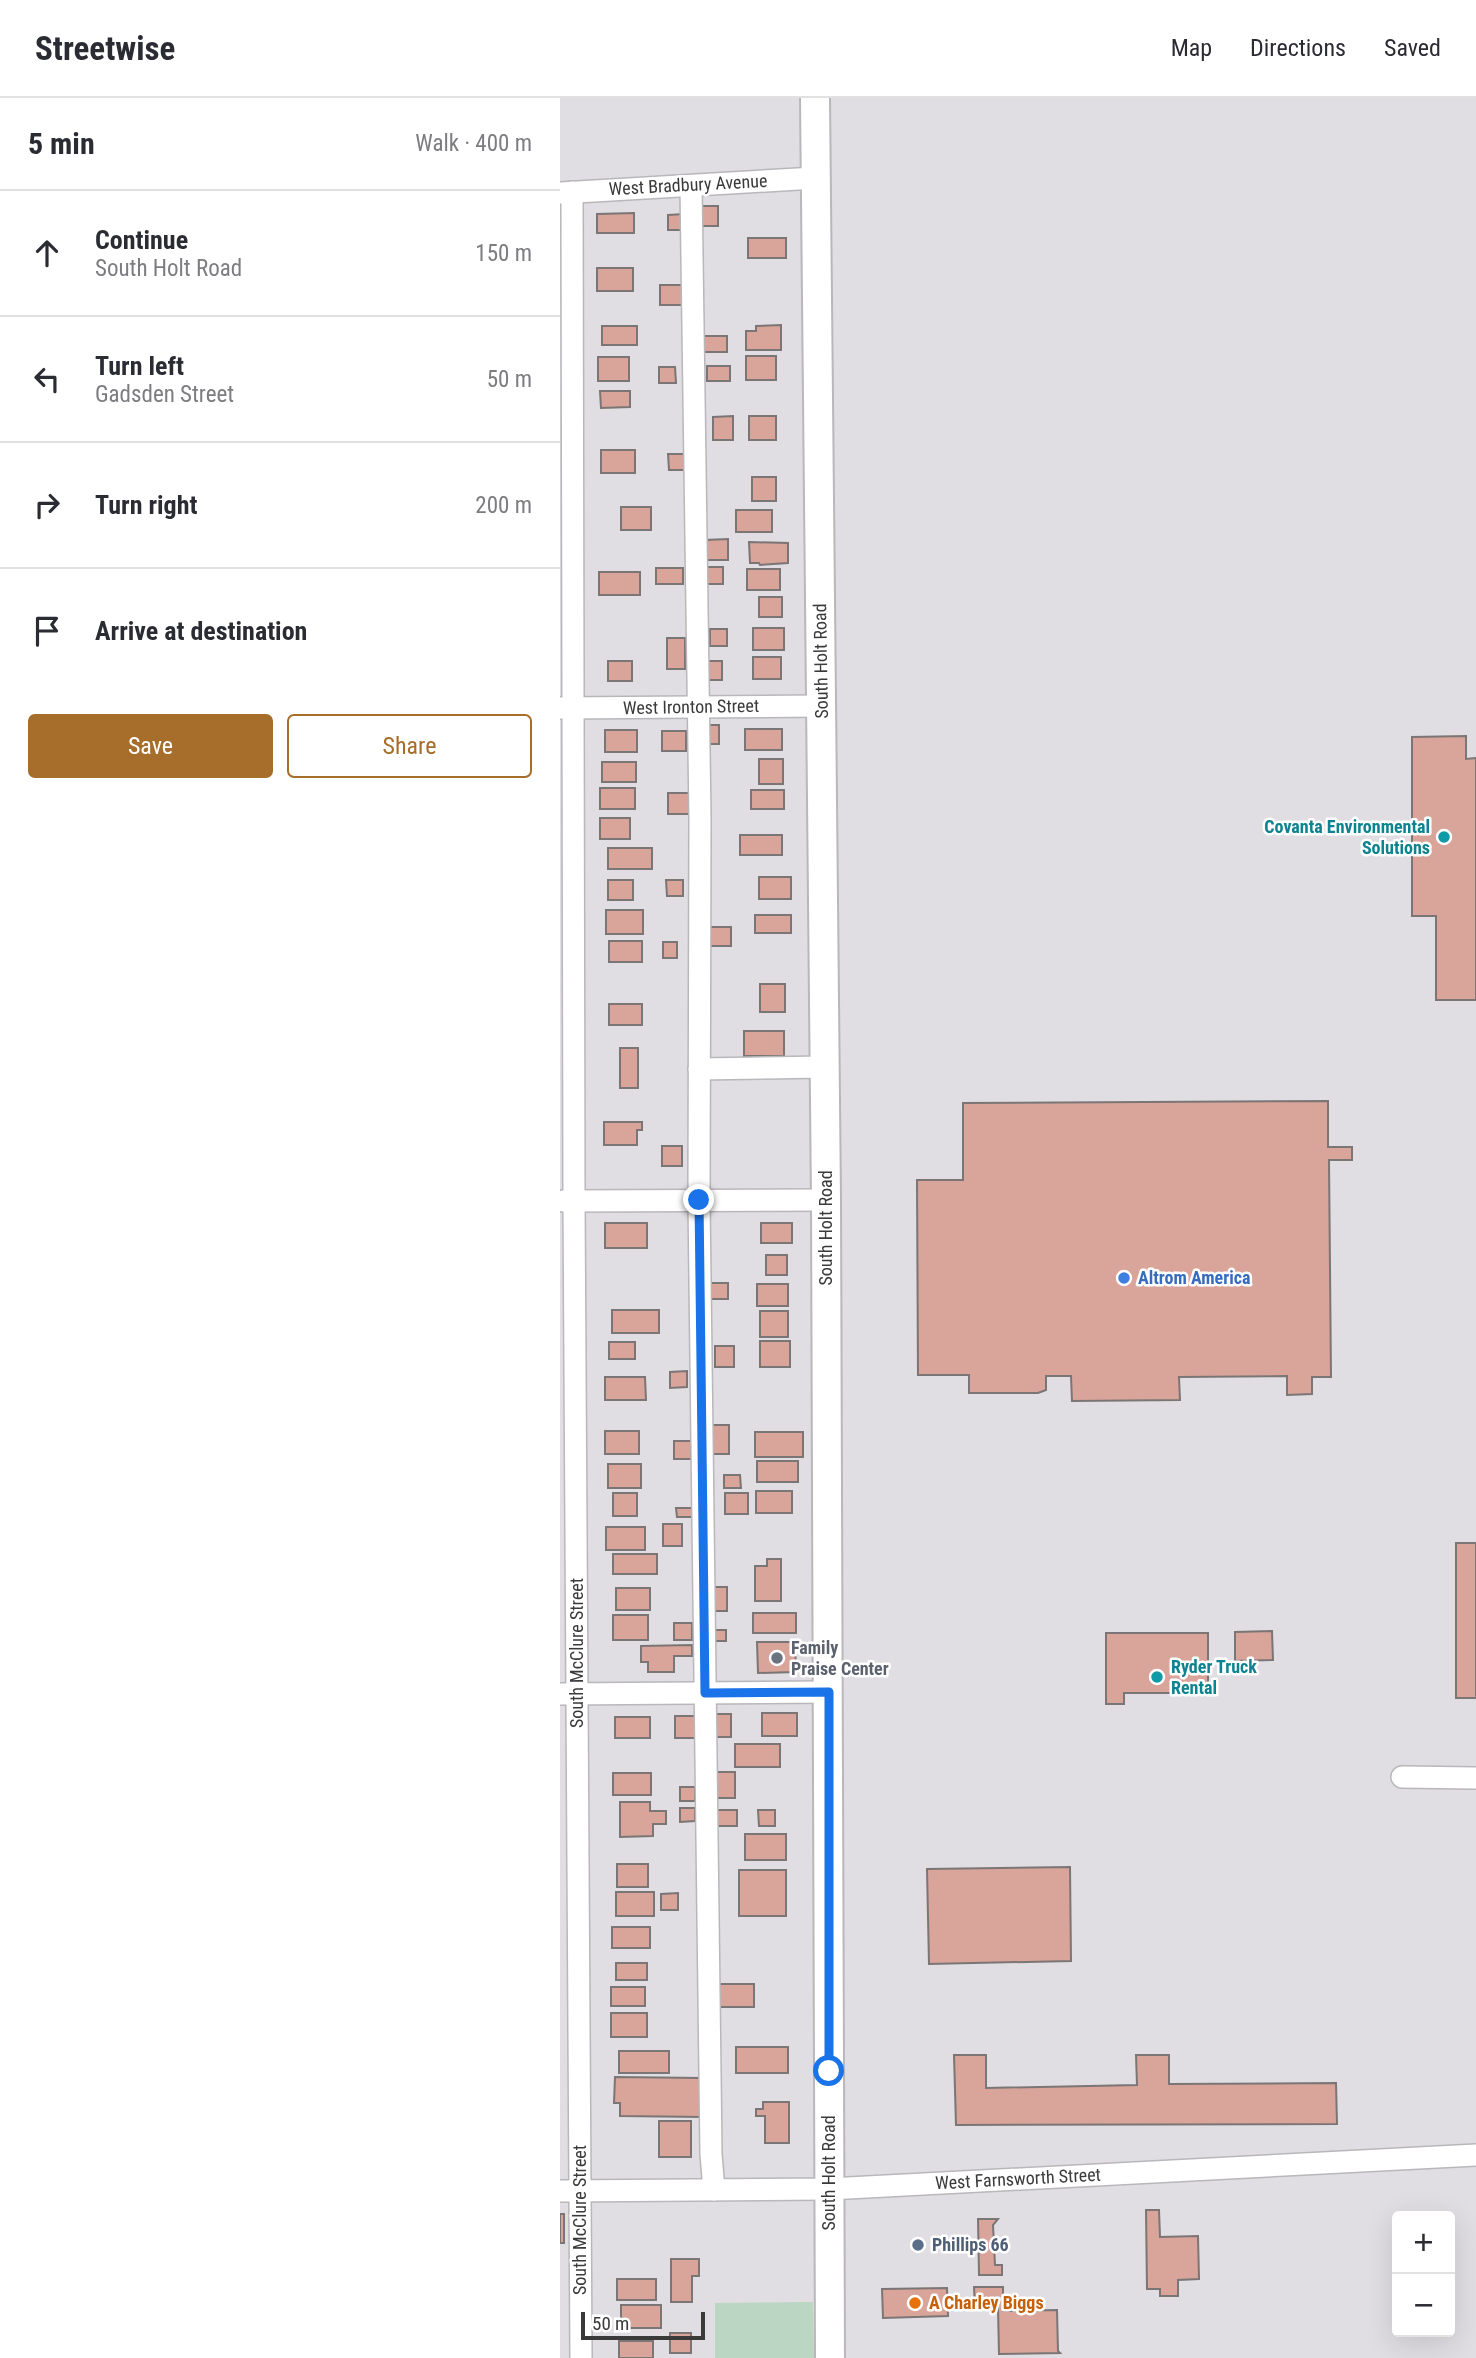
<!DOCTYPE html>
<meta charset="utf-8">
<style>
:root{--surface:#fff;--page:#f7f7f7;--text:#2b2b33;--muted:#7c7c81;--line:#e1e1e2;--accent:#a66d2b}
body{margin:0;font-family:"Roboto Condensed",sans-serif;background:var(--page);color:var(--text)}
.controls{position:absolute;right:21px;bottom:21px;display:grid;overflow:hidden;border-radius:7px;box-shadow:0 7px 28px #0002}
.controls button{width:63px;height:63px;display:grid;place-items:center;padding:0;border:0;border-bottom:2px solid var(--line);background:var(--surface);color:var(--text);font:35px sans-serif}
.scale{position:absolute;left:21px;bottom:18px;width:124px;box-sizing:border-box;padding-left:7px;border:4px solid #3a3a3b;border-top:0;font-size:19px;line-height:24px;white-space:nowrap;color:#3a3a3b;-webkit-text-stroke:5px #fff;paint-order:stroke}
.stop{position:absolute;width:21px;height:21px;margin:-16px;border:5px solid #1a73e8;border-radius:50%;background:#fff}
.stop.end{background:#1a73e8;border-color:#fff;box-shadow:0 2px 7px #0008}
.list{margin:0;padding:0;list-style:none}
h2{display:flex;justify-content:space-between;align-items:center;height:91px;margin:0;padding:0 28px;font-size:30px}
h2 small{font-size:23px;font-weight:400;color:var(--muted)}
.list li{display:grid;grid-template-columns:46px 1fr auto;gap:21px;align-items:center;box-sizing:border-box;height:126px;padding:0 28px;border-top:2px solid var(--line)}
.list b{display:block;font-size:26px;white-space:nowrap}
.list p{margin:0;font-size:23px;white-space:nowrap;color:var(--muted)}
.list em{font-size:23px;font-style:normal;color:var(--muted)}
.actions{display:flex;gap:14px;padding:21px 28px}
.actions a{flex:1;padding:16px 0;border:2px solid var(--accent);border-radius:7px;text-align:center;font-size:24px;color:var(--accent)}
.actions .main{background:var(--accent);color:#fff}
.icon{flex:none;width:38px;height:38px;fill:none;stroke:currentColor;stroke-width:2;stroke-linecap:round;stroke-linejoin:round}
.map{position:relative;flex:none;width:916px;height:2260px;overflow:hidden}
header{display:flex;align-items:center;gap:42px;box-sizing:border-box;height:98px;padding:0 35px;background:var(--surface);border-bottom:2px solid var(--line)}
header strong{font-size:33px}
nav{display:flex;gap:38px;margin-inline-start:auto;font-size:24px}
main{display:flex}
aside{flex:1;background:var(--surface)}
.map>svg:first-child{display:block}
</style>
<header>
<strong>Streetwise</strong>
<nav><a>Map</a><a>Directions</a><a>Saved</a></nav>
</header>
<main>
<aside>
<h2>5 min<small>Walk · 400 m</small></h2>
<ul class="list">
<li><svg class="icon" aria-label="ahead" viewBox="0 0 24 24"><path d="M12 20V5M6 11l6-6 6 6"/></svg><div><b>Continue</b><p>South Holt Road</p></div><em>150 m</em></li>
<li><svg class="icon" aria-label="left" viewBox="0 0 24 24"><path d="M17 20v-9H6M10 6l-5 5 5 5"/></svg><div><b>Turn left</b><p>Gadsden Street</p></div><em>50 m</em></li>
<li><svg class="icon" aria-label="right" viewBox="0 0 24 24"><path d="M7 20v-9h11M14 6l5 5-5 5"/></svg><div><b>Turn right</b></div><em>200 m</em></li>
<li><svg class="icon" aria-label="arrive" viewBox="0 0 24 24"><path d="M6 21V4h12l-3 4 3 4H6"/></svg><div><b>Arrive at destination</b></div></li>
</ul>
<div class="actions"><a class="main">Save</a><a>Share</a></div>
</aside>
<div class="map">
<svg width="916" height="2260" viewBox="0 0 916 2260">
<rect width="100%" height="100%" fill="#e0dee2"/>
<polygon fill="#bbd6c2" points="253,2204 254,2260 155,2260 155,2205"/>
<g fill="#d9a499" stroke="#7b7675" stroke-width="2">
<rect x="139" y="108" width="19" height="20"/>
<polygon points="74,115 74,135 37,135 37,116"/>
<polygon points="125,116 125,132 108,132 108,117"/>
<rect x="188" y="140" width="38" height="20"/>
<rect x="37" y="170" width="36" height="23"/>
<rect x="100" y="187" width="23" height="20"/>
<polygon points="221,227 221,252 186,252 186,233 196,233 196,228"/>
<rect x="42" y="228" width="35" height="19"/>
<rect x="144" y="238" width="23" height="16"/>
<rect x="186" y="258" width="30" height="24"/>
<rect x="38" y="259" width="31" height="24"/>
<rect x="147" y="268" width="23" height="15"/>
<polygon points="99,269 115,269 116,285 99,285"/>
<polygon points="40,293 70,293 70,309 41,310"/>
<polygon points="173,318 173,342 153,342 153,319"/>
<rect x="189" y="318" width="27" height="24"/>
<rect x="41" y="352" width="34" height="23"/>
<polygon points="108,356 125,356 125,372 109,372"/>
<rect x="192" y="379" width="24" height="24"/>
<rect x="61" y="409" width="30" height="23"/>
<rect x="176" y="412" width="36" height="22"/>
<polygon points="168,441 168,462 145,462 145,442"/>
<polygon points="189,444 228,445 228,465 200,467 199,465 190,465"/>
<rect x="143" y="469" width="20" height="17"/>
<rect x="96" y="470" width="27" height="16"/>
<rect x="187" y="471" width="33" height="21"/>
<rect x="39" y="474" width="41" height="23"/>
<rect x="199" y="499" width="23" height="20"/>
<rect x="193" y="530" width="31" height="22"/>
<rect x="150" y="531" width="17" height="17"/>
<rect x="107" y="540" width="18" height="31"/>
<rect x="193" y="559" width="28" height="22"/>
<rect x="48" y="563" width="24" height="20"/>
<rect x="144" y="563" width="18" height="19"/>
<rect x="144" y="627" width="15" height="19"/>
<rect x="185" y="631" width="37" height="21"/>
<rect x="45" y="632" width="32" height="22"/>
<rect x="102" y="633" width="24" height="20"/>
<polygon points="906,638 906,661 916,660 916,902 876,902 876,818 852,818 852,639"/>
<rect x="199" y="661" width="24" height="25"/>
<rect x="42" y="664" width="34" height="20"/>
<rect x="40" y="690" width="35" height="21"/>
<rect x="191" y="692" width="33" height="19"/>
<rect x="108" y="695" width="21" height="21"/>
<rect x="40" y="720" width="30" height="21"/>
<rect x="180" y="737" width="42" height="20"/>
<rect x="48" y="750" width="44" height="21"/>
<rect x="199" y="779" width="32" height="22"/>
<rect x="48" y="782" width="25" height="20"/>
<polygon points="106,782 123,782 123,798 107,798"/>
<rect x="46" y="812" width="37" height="24"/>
<rect x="195" y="817" width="36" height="18"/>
<rect x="147" y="829" width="24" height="19"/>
<rect x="49" y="843" width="33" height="21"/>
<rect x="103" y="844" width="14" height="16"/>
<rect x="200" y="886" width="25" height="28"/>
<rect x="49" y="906" width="33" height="21"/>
<rect x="184" y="933" width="40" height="25"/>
<rect x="60" y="950" width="18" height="40"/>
<polygon points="768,1003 768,1049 792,1049 792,1062 769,1062 771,1279 752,1279 752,1296 727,1297 727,1278 619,1279 620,1302 512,1303 511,1278 486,1278 486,1292 478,1295 409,1295 409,1277 358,1277 357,1082 403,1082 403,1005"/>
<polygon points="44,1024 82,1024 82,1032 77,1032 77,1047 44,1047"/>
<rect x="102" y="1048" width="20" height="20"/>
<rect x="45" y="1125" width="42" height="25"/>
<rect x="201" y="1125" width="31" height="20"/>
<rect x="206" y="1157" width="21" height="20"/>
<rect x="151" y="1185" width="17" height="16"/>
<rect x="197" y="1186" width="31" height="22"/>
<rect x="52" y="1212" width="47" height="23"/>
<rect x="200" y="1213" width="28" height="26"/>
<rect x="200" y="1243" width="30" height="26"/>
<rect x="49" y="1244" width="26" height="17"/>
<rect x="155" y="1248" width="19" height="21"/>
<polygon points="127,1273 127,1289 110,1290 110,1274"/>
<polygon points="45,1279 85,1279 86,1302 45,1302"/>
<rect x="149" y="1327" width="20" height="29"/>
<rect x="45" y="1333" width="34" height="23"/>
<rect x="195" y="1334" width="48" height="25"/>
<rect x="114" y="1343" width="17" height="18"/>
<rect x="197" y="1363" width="41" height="21"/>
<rect x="48" y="1366" width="33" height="24"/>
<polygon points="164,1377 180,1377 181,1390 164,1390"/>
<rect x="196" y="1393" width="36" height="22"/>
<rect x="53" y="1395" width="24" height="23"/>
<rect x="165" y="1395" width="23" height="21"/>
<polygon points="116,1410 133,1410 133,1419 117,1419"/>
<rect x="103" y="1426" width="19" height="22"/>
<rect x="46" y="1429" width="39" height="23"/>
<rect x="896" y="1445" width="20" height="155"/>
<rect x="53" y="1456" width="44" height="20"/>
<polygon points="207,1461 221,1461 221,1503 195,1503 195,1468 207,1468"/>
<rect x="150" y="1489" width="17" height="24"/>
<rect x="56" y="1490" width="34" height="22"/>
<rect x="193" y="1515" width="43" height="20"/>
<rect x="53" y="1517" width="35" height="25"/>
<rect x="114" y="1525" width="18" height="17"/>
<rect x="149" y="1532" width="17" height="11"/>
<polygon points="712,1533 713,1562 675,1563 675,1534"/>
<polygon points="546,1535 648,1535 648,1595 564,1595 564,1606 546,1606"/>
<polygon points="197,1544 235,1544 236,1574 198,1575"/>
<polygon points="132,1547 132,1558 114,1558 114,1574 88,1574 88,1564 81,1564 81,1548"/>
<rect x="202" y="1615" width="35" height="23"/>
<rect x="151" y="1616" width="20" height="23"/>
<rect x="115" y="1618" width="20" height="22"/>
<rect x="55" y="1619" width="35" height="21"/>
<rect x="175" y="1646" width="45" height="23"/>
<rect x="149" y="1674" width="26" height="26"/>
<rect x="53" y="1675" width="38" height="22"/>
<rect x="120" y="1689" width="15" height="14"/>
<polygon points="60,1704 90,1704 90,1713 106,1713 106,1726 93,1726 93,1738 60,1739"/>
<polygon points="120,1710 135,1710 135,1723 120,1724"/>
<rect x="156" y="1712" width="21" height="16"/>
<polygon points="198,1712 215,1712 215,1728 199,1728"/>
<rect x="185" y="1736" width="41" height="26"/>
<rect x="57" y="1766" width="31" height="23"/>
<polygon points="510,1769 511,1863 369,1866 367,1771"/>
<rect x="179" y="1772" width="47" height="46"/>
<rect x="56" y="1794" width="38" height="24"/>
<polygon points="118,1795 118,1812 101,1812 101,1796"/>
<rect x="52" y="1829" width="38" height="21"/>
<rect x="56" y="1865" width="31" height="17"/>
<rect x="155" y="1886" width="39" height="23"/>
<rect x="51" y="1889" width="34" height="19"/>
<rect x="51" y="1915" width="36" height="24"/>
<rect x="176" y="1949" width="52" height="26"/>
<rect x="59" y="1953" width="50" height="22"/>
<polygon points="394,1957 426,1957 426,1990 577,1987 576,1957 609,1957 609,1986 776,1985 777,2026 396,2027"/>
<polygon points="55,1979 142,1980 142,2019 60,2018 60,2005 54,2005"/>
<polygon points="203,2004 229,2004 229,2045 205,2045 205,2018 196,2018 196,2011 203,2011"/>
<rect x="99" y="2023" width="32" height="36"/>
<polygon points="586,2112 599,2112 600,2139 638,2138 639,2181 618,2182 618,2198 600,2198 600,2191 587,2191"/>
<rect x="0" y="2116" width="4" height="29"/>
<polygon points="418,2121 438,2121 433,2127 435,2167 442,2167 442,2177 419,2177"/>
<polygon points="111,2161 139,2161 139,2178 132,2178 132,2204 111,2204"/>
<rect x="57" y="2181" width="39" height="21"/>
<polygon points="414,2189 443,2189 443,2213 497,2212 498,2253 500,2255 439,2256 438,2210 415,2210"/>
<polygon points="387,2190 388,2218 323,2220 322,2191"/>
<rect x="61" y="2207" width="40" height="23"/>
<rect x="110" y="2235" width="21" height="20"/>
<rect x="59" y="2243" width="34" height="17"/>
</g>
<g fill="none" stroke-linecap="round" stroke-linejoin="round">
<g stroke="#b9b7bb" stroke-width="24">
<g id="minor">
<polyline points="131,88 140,721 139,1103 151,2056 154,2092"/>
<polyline points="12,94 14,1103 21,2260"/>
<polyline points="0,95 255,80"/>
<polyline points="1,610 261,608"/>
<polyline points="139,971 265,969"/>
<polyline points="3,1103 266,1102"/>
<polyline points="0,1596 269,1594"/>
<polyline points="842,1679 916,1680"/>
<polyline points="0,2093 269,2091 916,2057"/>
</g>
</g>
<g stroke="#b9b7bb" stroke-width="32">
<polyline id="major" points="255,0 266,1102 270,2260"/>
</g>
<use href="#minor" stroke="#fff" stroke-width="21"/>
<use href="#major" stroke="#fff" stroke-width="28"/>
</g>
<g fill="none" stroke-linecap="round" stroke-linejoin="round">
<polyline stroke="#1a73e8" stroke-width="9" points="139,1102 145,1595 269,1594 269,1973"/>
</g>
<g fill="#0f9aa8" stroke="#fff" stroke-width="2.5">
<circle cx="884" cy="739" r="7"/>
<circle cx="597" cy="1579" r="7"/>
</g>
<circle fill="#3f7fe0" stroke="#fff" stroke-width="2.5" cx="564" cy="1180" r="7"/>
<circle fill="#6b7280" stroke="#fff" stroke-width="2.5" cx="217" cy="1560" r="7"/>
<circle fill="#5c6f8a" stroke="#fff" stroke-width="2.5" cx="358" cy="2147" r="7"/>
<circle fill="#e8710a" stroke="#fff" stroke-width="2.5" cx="355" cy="2205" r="7"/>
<g text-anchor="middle" stroke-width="5" stroke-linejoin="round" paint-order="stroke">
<g font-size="18" fill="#3a3a3b" stroke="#fff">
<text transform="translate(128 87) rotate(-3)" y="6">West Bradbury Avenue</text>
<text transform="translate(261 563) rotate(-91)" y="6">South Holt Road</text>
<text transform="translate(131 609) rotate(-1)" y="6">West Ironton Street</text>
<text transform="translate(266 1130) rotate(-90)" y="6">South Holt Road</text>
<text transform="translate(17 1555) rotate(-90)" y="6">South McClure Street</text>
<text transform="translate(269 2075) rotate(-90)" y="6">South Holt Road</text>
<text transform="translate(458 2081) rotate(-3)" y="6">West Farnsworth Street</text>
<text transform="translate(20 2122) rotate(-90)" y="6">South McClure Street</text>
</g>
<g font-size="18" font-weight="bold" fill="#0d838f" stroke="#fff" text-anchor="end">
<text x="870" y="735">Covanta Environmental<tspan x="870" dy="21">Solutions</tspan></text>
<text x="611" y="1575" text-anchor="start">Ryder Truck<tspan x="611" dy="21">Rental</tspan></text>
</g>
<g font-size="18" font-weight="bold" fill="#366cbe" stroke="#fff" text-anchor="start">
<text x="578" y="1186">Altrom America</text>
</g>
<g font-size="18" font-weight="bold" fill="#5b616d" stroke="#fff" text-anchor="start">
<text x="231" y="1556">Family<tspan x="231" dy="21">Praise Center</tspan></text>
</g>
<g font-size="18" font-weight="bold" fill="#4e5e75" stroke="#fff" text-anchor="start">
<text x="372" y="2153">Phillips 66</text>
</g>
<g font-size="18" font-weight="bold" fill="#c56008" stroke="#fff" text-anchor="start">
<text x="369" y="2211">A Charley Biggs</text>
</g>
</g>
</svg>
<div class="controls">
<button>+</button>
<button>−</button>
</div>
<div class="scale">50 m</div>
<div class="stop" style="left:269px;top:1973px"></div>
<div class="stop end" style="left:139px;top:1102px"></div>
</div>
</main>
